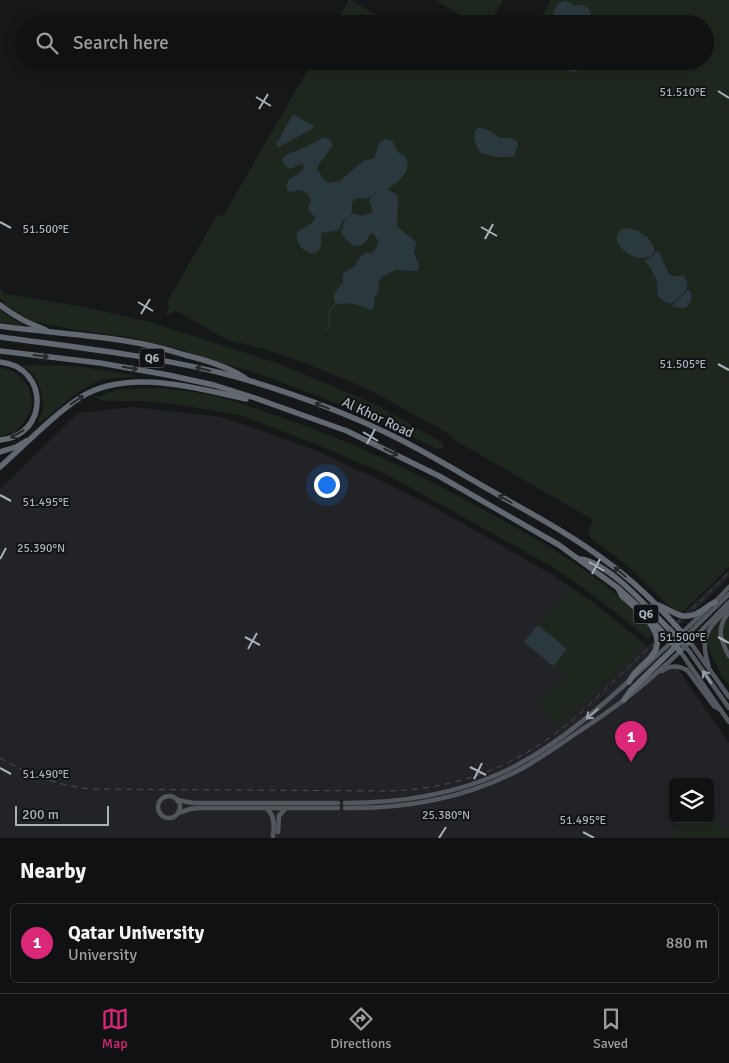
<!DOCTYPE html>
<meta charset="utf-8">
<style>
:root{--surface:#101112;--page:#1e1f20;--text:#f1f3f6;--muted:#9c9d9f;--line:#303132;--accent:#db2777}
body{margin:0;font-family:Signika,sans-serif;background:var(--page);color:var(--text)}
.controls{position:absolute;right:15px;bottom:15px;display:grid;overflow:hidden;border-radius:8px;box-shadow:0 2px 12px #0003}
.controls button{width:45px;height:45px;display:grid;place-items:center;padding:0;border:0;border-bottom:1px solid var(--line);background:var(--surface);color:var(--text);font:25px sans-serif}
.scale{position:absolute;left:15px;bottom:12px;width:94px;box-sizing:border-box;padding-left:5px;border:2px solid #a7b1ba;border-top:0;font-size:14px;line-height:18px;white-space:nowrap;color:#a7b1ba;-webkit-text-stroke:4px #111213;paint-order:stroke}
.you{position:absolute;left:326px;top:484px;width:18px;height:18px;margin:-12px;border:4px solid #fff;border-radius:50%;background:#1a73e8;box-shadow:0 0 0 8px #1a73e833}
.badge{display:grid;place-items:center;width:32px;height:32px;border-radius:50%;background:var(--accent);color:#fff;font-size:16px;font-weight:700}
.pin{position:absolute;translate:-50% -41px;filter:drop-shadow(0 1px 2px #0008)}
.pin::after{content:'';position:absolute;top:26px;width:18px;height:15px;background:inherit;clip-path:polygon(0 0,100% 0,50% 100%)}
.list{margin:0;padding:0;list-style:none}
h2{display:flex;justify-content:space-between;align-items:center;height:65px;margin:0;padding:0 20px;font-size:21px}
h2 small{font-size:16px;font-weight:400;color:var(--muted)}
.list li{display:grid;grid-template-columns:32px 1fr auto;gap:15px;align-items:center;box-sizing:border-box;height:80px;margin:0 10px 10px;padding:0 10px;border:1px solid var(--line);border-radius:8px}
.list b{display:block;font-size:19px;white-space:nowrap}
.list p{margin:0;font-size:16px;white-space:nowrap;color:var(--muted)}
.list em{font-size:16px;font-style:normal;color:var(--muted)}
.icon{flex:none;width:28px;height:28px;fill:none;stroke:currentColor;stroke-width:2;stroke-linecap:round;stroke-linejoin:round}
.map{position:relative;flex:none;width:729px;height:838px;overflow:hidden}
.search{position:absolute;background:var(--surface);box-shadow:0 2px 12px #0003;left:15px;right:15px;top:15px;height:55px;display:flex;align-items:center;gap:12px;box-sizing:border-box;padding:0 18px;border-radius:28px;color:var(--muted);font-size:19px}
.sheet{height:155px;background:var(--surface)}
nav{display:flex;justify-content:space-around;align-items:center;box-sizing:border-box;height:70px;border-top:1px solid var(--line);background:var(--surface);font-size:14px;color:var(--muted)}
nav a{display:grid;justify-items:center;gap:2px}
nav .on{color:var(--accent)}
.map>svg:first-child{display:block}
</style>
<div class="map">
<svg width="729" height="838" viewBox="0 0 729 838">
<rect width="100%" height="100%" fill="#161718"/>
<path fill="#222326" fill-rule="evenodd" d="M134,407L221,417L248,426L317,451L392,486L439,510L551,574L591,601L648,647L729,570V577L721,586L652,650L675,668H677L729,743V838H0V489L78,413ZM673,782H710V819H673Z"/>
<g fill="#1e271e">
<polygon points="349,0 351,0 392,24 335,24"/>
<polygon points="435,0 503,0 489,24 475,24"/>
<path d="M551,0H729V567L712,584L682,612L670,607L628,566L590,538C586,531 591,526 593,520L453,439L449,434L370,390L310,365L271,351L229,340L219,335L175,310L170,315L166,314L169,307L167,302L217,215L223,216L313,61H457L460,63L468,61H705V24H537Z"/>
<polygon points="0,288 5,294 84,307 150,322 277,363 377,405 443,443 443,448 437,449 375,418 270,378 172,347 133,338 77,330 32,321 6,305 0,298"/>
<polygon points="0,309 11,318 24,326 0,322"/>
<polygon points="22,365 76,366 138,376 100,380 78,392 40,423 38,421 43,410 41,390 34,375"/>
<path d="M0,368C26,370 43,402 23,423C21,425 18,429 15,431C11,433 5,434 0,436Z"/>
<path d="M159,388C174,390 190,391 205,394C228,398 251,407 274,415C356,442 432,480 507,523C558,551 619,587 654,634L648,639C617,613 585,588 551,566L386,474L318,445L243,416L182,405L143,401H103L93,396H99L120,389Z"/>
<polygon points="570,587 591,601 646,645 556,728 537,702 565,676 553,666 567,649 538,625"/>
<polygon points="729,611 729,685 722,676 707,647 709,634"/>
<path d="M695,819C710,819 716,824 729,831V838H670C676,828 683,822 695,819Z"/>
</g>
<g fill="#2b393e" fill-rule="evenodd">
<path d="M566,1C569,2 572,4 574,5C577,6 580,4 583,5C592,8 592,17 588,23C582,24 580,21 575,20C571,19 567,20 563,21L562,24H554C554,13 552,3 566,1Z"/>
<polygon points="572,61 585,61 580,70 573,72 569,71 568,68"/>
<polygon points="293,114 314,126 314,128 279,147 277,147 277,143"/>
<path d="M480,127L490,131L500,138H510L517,141L518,145L514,156C504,159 491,156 481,153C475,146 473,139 475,130Z"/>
<path d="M325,137L331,141L333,145L319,164L317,169L324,180L328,183L340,181L363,161L374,158L379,143L385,139C396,140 393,145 398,152C400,154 403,155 405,157C414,171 397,183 387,189L398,196L397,226C403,232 411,236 416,243L414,253L418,262L419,267L418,270L416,271L396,270L381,277L379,282L378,292L374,298V307L371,310C358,305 352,302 337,304C329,297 338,288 343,283V275L345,271C360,266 355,260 366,252L373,253L377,246L378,240L372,233L370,234C368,237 367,242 363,244C354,251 345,239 341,232L344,222L347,218L343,220L339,230L321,233C321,241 323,251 313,254C303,252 295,243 297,232L313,222L316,218C309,210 306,211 311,200L308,194L300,190L291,192L288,191L286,187L288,181C293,175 303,174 304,165L301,164L290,169L284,164L282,159C287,152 296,152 303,148C311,145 318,140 325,137ZM378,192L371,197L369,200L373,210L371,213L362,216L354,213L349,217L352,213C352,206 350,198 360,198C363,198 365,199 368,198C372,196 374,193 378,192Z"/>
<path d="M624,228C631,229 637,230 643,234C652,240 662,256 644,258C630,260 604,239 624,228Z"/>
<path d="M656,251L659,252L669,274L673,276H683C694,287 682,296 672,303H667L658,297L657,281L651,268L645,261V260L653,256Z"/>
<path d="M688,290L691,291C693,304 687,311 674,307L672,305L679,299Z"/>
<polygon points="538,625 567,649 553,666 524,642"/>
</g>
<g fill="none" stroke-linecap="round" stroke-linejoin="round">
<polyline stroke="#2b393e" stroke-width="1" points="327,330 330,322 329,312 336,303"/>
<g stroke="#52575d" stroke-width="4.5">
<polyline points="714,603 729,587"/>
<path d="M729,612C716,628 720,639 729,656"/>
<polyline points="684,638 729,594"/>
<polyline points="676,642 683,645 689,651 729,708"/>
<polyline points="690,642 729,697"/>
<polyline points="680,651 729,722"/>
<path d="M709,668C703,647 701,636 718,619C723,614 727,610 729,603"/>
<path d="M662,671C670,665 678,665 687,670L714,706L721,710"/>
<circle cx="169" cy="807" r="11"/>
<polyline points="177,800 193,803 338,803"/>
<path d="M345,803C398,803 452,795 501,773C557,748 610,699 655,657C673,641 691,625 708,608"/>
<path d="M345,808C405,809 467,798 521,769C541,758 559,745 578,732C601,717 624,701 645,683C675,658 702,630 729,602"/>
<path d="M267,809C275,816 274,826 273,836"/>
<polyline points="178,813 190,809 199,808 338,808"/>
<polyline points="278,832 279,816 285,809"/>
</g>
<g stroke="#62686f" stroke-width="5.5">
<path d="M0,305C14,316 29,324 46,330"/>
<path d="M0,326C42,332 84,334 126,341C146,344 166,349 185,355C206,360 227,366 245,378"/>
<path d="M0,337C79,348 159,356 237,377C292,393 348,413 399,439C433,456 465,476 497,494C533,515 570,534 603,559C636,582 664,611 690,642"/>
<polyline points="0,351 100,363 168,375 214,385 255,398 347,431 439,476 559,545 618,588 638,606 680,651"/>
<path d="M0,362C50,367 49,436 0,440"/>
<polyline points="0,452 16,447 26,441"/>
<path d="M0,467C26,444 53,415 81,397C128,368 196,388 246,399"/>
<path d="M581,559C614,565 654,616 679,639L682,641L690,642"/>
<path d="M619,590L622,596C638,611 673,636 649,659C642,666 632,673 629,682"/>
<path d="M658,605C674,611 683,623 701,611C706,608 709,605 715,602"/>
<polyline points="624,700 630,691 678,644"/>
</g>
<path stroke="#4a4e53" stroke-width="1" stroke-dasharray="6 5" stroke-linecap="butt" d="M0,758C28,775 57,785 90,789L386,791C448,790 506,771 556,733C584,712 609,685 635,661C666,632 699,604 729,572"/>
</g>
<defs><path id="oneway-shaft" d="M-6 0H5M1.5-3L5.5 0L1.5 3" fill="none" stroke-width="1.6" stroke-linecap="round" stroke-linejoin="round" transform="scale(1.25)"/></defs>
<g stroke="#25282a">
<use href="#oneway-shaft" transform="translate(41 356) rotate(7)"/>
<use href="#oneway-shaft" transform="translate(130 368) rotate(10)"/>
<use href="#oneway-shaft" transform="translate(203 369) rotate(-166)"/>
<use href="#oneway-shaft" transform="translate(77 400) rotate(-34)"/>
<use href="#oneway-shaft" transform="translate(322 406) rotate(-159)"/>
<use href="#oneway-shaft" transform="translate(17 434) rotate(151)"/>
<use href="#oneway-shaft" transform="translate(391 452) rotate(26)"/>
<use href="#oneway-shaft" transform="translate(505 499) rotate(-150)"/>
<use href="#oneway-shaft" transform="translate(620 572) rotate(-141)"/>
</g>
<g stroke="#969fa7">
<use href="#oneway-shaft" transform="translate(707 677) rotate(-125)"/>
<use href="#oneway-shaft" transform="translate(592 714) rotate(140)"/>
</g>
<path fill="none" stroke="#a7b1ba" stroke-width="2" d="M718,91L729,98M256,97L271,106M259,109L268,94M0,222L11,228M481,227L497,236M485,239L493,224M138,302L153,311M141,314L150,299M718,364L729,370M363,432L378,441M367,444L375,429M0,495L11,501M0,559L6,548M589,562L604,571M592,574L600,559M245,637L260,645M718,637L729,643M248,649L257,633M470,767L486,775M0,768L11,774M474,779L482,763M583,832L594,838M439,838L446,827"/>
<g text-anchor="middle" stroke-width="4" stroke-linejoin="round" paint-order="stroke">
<g fill="#111213" stroke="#7a8188" stroke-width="1">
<rect x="139.5" y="348.5" width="25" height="19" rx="4"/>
<rect x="633.5" y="604.5" width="25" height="19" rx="4"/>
</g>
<g font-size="12" font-weight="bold" fill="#a7b1ba">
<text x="152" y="362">Q6</text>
<text x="646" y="618">Q6</text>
</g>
<g font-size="14" fill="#a7b1ba" stroke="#111213">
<text transform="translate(378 417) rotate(25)" y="5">Al Khor Road</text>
</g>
</g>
<g font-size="12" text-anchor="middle" fill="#a7b1ba" stroke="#111213" stroke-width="4" stroke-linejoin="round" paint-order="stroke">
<text x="683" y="96">51.510°E</text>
<text x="46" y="233">51.500°E</text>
<text x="683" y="368">51.505°E</text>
<text x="46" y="506">51.495°E</text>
<text x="41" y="552">25.390°N</text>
<text x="683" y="641">51.500°E</text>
<text x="46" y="778">51.490°E</text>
<text x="446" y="819">25.380°N</text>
<text x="583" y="824">51.495°E</text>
</g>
</svg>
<div class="controls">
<button><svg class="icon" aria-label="layers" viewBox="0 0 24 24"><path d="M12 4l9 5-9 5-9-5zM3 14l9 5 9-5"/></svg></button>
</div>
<div class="scale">200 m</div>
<div class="you"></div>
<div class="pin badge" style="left:631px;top:762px">1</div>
<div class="search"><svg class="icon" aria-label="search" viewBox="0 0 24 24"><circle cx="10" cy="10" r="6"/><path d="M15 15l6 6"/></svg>Search here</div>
</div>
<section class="sheet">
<h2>Nearby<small></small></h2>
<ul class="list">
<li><span class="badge">1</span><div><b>Qatar University</b><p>University</p></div><em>880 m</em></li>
</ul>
</section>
<nav>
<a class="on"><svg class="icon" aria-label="map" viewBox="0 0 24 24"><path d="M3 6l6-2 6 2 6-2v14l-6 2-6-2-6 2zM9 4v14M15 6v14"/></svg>Map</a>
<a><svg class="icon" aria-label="directions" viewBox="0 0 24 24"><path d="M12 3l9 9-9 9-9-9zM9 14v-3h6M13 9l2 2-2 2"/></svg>Directions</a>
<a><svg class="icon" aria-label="saved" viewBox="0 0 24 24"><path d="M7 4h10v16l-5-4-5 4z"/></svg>Saved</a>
</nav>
